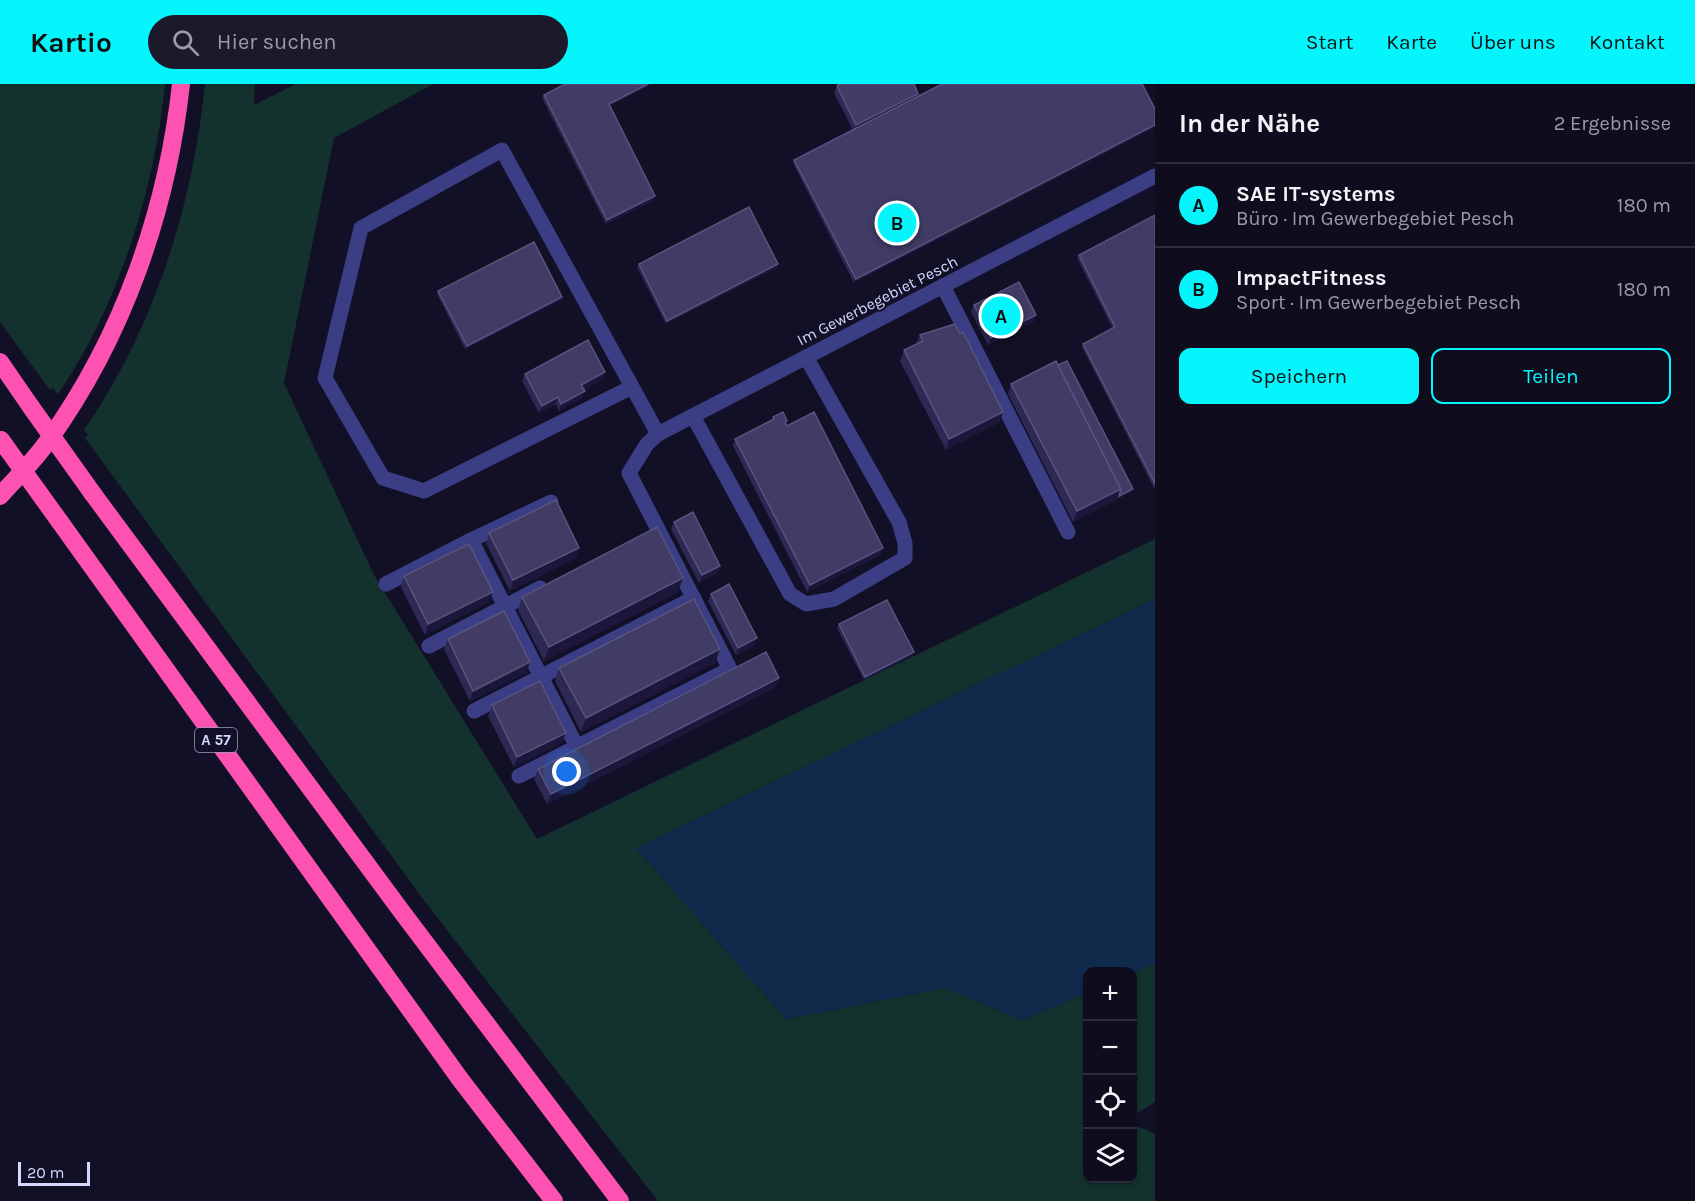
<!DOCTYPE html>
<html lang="de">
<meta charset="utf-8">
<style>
:root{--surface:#0e0c1d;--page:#1c1a2a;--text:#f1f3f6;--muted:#9b9ba4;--line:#2e2c3b;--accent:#04f6fc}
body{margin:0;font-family:Karla,sans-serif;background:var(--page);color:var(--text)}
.controls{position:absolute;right:18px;bottom:18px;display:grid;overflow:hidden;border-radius:12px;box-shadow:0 2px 4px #0004}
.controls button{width:54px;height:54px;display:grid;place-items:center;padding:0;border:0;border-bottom:2px solid var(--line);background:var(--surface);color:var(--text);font:30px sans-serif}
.scale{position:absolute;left:18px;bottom:15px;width:72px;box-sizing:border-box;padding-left:6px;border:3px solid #d7d6ff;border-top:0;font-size:16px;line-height:21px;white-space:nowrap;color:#d7d6ff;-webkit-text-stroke:4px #121027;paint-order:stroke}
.you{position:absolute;left:567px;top:688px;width:21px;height:21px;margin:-15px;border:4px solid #fff;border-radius:50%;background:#1a73e8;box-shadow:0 0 0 9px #1a73e833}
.badge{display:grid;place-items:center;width:39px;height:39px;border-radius:50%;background:var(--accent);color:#111;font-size:20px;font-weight:700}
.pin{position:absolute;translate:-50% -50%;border:3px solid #fff;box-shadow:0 2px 6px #0006}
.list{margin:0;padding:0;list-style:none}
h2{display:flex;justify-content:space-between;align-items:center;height:78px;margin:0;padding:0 24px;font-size:26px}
h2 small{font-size:20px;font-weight:400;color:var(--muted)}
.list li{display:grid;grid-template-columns:39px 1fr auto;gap:18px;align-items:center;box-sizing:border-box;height:84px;padding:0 24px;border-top:2px solid var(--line)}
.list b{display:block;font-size:22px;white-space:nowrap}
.list p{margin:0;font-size:20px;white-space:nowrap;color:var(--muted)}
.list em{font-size:20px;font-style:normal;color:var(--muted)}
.actions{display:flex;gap:12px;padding:18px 24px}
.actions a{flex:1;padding:14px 0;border:2px solid var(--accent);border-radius:12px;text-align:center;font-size:21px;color:var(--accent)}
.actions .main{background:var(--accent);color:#111}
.icon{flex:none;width:33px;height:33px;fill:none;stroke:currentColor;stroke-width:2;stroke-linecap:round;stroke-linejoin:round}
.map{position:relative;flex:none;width:1155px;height:1117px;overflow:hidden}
header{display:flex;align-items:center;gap:36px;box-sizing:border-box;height:84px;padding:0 30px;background:var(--accent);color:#111}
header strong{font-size:28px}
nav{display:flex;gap:33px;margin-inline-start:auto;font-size:21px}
.search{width:420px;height:54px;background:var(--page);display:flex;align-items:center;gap:15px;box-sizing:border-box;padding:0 21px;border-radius:33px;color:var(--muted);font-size:22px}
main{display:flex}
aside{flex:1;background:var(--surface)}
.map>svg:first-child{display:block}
</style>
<header>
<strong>Kartio</strong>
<div class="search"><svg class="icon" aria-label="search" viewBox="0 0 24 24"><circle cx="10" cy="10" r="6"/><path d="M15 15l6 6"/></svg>Hier suchen</div>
<nav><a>Start</a><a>Karte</a><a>Über uns</a><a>Kontakt</a></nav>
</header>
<main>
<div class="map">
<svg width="1155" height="1117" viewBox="0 0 1155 1117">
<rect width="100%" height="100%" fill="#121027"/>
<g fill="#13312d">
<path d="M0,0H165C155,105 118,223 58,310L53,304L50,306L0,238Z"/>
<path d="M205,0H255L254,21L296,0H433L334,54L284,299L374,491L537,755L1155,455V515L636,764L786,935L945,904L1022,936L1087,909L1088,1094H1132L1133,1040L1155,1050V1117H658L426,819L85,354L88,351L84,346C154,245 193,121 205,0Z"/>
<polygon points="1155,880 1155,1018 1133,1032 1132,889"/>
</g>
<polygon fill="#0f2a4b" points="1155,515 1155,880 1133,889 1132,888 1088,888 1087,909 1022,936 945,904 786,935 636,764"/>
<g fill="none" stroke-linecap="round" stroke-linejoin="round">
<g stroke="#3b3e85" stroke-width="15">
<polyline points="943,202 1068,448"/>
<polyline points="632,303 424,407 383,394 325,294 361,144 502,66 658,350"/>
<polyline points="693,332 790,510 806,520 834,515 905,474 905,459 899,438 806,273"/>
<polyline points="551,418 471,456 577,663"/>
<polyline points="386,500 471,456"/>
<polyline points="429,562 540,504"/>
<polyline points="474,627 694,514"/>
<polyline points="519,692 730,585 629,389 647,360 658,350 1155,92"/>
</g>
<g stroke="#fd52b1" stroke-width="18">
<polyline points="0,278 31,323"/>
<polyline points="93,410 402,828 620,1117"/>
<path d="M0,412C16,394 34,377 48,357C123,253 167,127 181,0"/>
<polyline points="60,438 460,995 554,1117"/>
</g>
<g stroke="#fd52b1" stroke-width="18">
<polyline points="31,323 93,410"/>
<polyline points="1,356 60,438"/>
</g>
</g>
<g fill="#2e2954">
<polygon points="838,0 914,0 918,10 917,13 942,0 854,199 793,79 794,76 853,46 834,9 837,2 839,1"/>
<polygon points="544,11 610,22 655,112 654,116 606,140 542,14"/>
<polygon points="1155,131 1155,406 1082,263 1083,260 1113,245 1077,174 1079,171"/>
<polygon points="639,180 778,180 776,184 666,240 637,183"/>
<polygon points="438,207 561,216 465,265 437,210"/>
<polygon points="974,221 1036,231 1033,238 988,261 971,228"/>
<polygon points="920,251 1000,338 946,366 900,277 904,266 916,260"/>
<polygon points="525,290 603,295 584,306 585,307 582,314 559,327 556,320 539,329 522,297"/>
<polygon points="1011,300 1131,408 1073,438 1008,310"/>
<polygon points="773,333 786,340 883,464 880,471 807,508 733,362 735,355 772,336"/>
<polygon points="674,438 718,489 699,499 671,445"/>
<polygon points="489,449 579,464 576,474 510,507 486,459"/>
<polygon points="404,492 493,508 489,518 425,551 401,503"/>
<polygon points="678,508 544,577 518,526 522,513"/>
<polygon points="711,510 755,561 736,571 708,517"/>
<polygon points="839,540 912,572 864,596 837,544"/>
<polygon points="448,555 530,578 526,589 470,617 444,565"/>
<polygon points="720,565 715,579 581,648 555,597 559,584"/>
<polygon points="775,604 547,720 534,695 538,685"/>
<polygon points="492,621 566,649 562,659 514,683 488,632"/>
</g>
<g fill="#1b173a">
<polygon points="648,0 653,0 608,23 609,20"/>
<polygon points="918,10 916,17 854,48 856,41"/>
<polygon points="1155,41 1155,44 854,199 856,195"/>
<polygon points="655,112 654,116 606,140 607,136"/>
<polygon points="778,180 776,184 666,240 667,237"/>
<polygon points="562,213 561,216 465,265 467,262"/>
<polygon points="1036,231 1033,238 988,261 991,254"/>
<polygon points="605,288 603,295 579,308 581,301"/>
<polygon points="585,307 582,314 559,327 561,320"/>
<polygon points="558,313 556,320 539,329 542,322"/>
<polygon points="1003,328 1000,338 946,366 949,355"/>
<polygon points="1121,405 1133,405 1131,408 1073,438 1077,427"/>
<polygon points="579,464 576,474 510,507 513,496"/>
<polygon points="883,464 880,471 807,508 810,501"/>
<polygon points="720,482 718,489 699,499 702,491"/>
<polygon points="683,494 678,508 544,577 549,563"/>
<polygon points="493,508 489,518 425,551 428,540"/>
<polygon points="757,554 755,561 736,571 738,564"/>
<polygon points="720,565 715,579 581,648 586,634"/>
<polygon points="914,568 912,572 864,596 865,593"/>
<polygon points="530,578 526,589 470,617 473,607"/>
<polygon points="779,594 775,604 547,720 551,710"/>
<polygon points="566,649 562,659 514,683 517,673"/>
</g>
<g fill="#403c66" stroke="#58547e" stroke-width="1.5">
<polygon points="565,0 648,0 609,20 655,112 607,136 544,11"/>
<polygon points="840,0 914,0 918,10 856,41 837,2"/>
<polygon points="942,0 1142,0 1155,25 1155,41 856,195 794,76"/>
<polygon points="749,123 778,180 667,237 639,180"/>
<polygon points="1155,131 1155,400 1083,260 1115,243 1079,171"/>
<polygon points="534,158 562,213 467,262 438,207"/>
<polygon points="1019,198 1036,231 991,254 974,221"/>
<polygon points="955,240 960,250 963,248 1003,328 949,355 904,266 923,257 920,251"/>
<polygon points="588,256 605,288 581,301 585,307 561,320 558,313 542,322 525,290"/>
<polygon points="1056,277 1121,405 1077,427 1011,300"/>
<polygon points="1067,277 1133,405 1119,412 1121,405 1058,281"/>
<polygon points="783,328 787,337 785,338 787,342 814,328 883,464 810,501 735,355 774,335 773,333"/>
<polygon points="556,416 579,464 513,496 489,449"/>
<polygon points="693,428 720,482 702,491 674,438"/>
<polygon points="657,443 683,494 549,563 522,513"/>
<polygon points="469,460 493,508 428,540 404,492"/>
<polygon points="729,500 757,554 738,564 711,510"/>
<polygon points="694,515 720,565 586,634 559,584"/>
<polygon points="887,516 914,568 865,593 839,540"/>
<polygon points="504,527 530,578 473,607 448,555"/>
<polygon points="766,568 779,594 551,710 538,685"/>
<polygon points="540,597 566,649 517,673 492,621"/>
</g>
<g text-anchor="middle" stroke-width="4.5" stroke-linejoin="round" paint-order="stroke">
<rect fill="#121027" stroke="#9c9bbe" stroke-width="1.5" x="195" y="644" width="42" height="24" rx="4.5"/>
<g font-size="15" font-weight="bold" fill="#d7d6ff">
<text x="216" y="661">A 57</text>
</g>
<g font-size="16" fill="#d7d6ff" stroke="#121027">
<text transform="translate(877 216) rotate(-27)" y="6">Im Gewerbegebiet Pesch</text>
</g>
</g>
</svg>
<div class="controls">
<button>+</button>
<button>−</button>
<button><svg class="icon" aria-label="locate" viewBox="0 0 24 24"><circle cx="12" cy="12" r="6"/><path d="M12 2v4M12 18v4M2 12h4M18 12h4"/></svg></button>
<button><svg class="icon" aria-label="layers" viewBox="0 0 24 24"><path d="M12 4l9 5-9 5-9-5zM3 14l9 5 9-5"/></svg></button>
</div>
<div class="scale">20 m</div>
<div class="you"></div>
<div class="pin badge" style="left:1001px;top:232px">A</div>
<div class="pin badge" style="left:897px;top:139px">B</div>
</div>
<aside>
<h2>In der Nähe<small>2 Ergebnisse</small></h2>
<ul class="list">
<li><span class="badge">A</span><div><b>SAE IT-systems</b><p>Büro · Im Gewerbegebiet Pesch</p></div><em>180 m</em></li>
<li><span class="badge">B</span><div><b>ImpactFitness</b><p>Sport · Im Gewerbegebiet Pesch</p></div><em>180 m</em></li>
</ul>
<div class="actions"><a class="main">Speichern</a><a>Teilen</a></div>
</aside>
</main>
